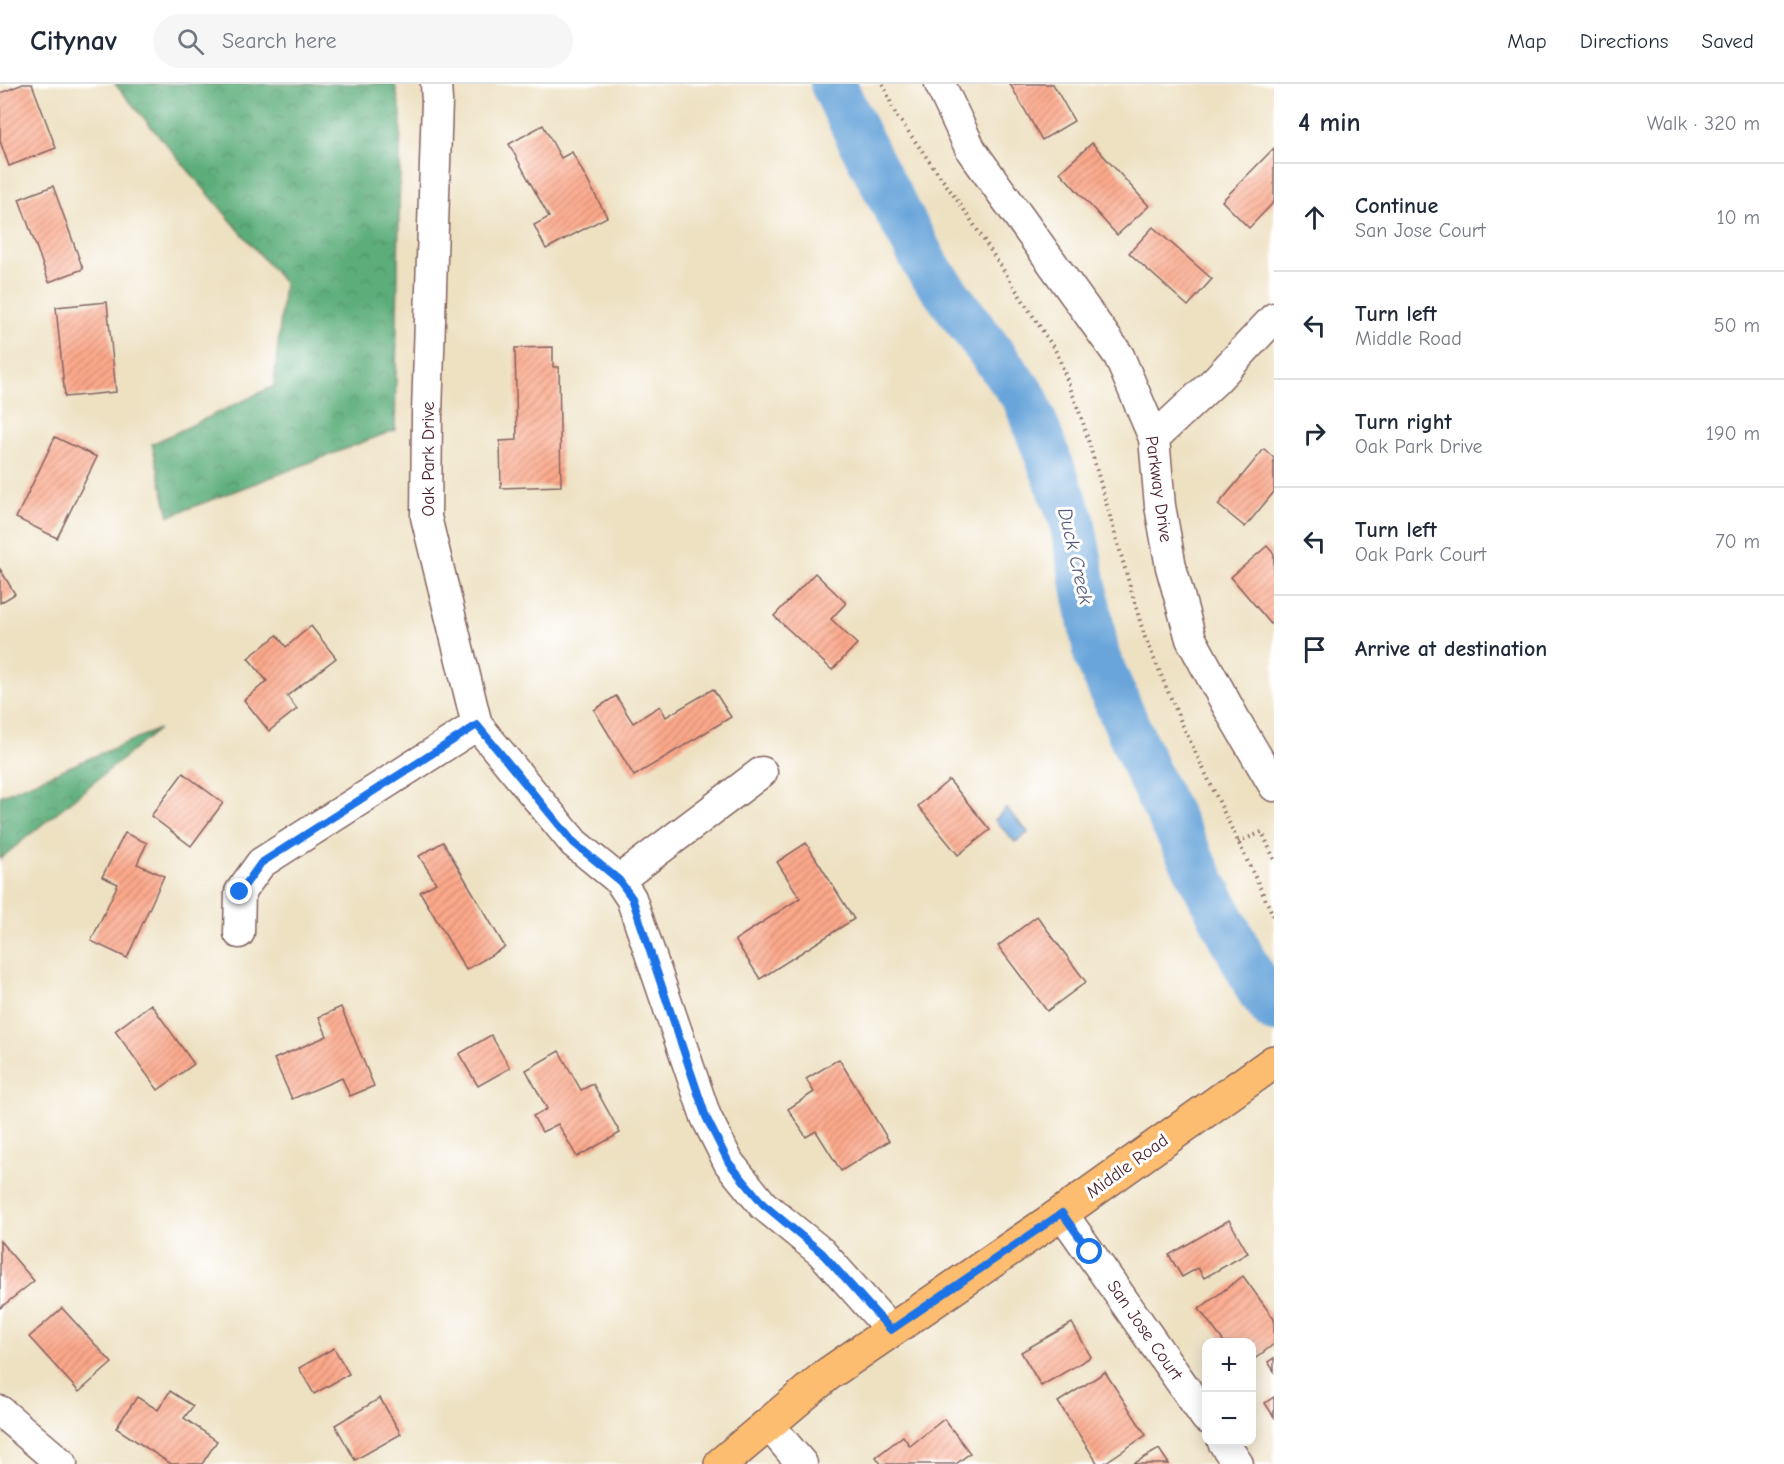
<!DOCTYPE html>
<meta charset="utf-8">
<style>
:root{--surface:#fff;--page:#f6f6f7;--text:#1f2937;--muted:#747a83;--line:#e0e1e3}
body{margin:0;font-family:"Comic Neue",sans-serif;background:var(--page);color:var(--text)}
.controls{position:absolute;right:18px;bottom:18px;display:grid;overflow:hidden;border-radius:12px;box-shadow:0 3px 15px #0003}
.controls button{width:54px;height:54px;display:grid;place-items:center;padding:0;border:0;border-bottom:2px solid var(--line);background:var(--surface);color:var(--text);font:30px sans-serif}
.stop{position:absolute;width:18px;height:18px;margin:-14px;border:4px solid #1a73e8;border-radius:50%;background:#fff}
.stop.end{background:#1a73e8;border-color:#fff;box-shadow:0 2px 6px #0008}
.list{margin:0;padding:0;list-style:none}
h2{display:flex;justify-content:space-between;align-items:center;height:78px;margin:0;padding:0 24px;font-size:26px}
h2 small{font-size:20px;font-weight:400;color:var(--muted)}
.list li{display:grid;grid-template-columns:39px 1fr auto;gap:18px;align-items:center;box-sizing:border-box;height:108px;padding:0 24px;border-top:2px solid var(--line)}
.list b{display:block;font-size:22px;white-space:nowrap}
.list p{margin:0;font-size:20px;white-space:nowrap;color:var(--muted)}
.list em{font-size:20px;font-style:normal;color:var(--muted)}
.icon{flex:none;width:33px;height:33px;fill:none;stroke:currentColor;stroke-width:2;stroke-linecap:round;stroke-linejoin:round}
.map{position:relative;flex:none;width:1274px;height:1380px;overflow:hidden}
header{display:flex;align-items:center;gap:36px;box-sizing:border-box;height:84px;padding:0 30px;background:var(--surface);border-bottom:2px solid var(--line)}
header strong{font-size:28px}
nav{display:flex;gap:33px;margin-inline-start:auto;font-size:21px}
.search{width:420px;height:54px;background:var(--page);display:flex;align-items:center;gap:15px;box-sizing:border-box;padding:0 21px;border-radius:33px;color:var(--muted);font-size:22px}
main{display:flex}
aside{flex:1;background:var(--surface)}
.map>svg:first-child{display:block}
</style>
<header>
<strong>Citynav</strong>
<div class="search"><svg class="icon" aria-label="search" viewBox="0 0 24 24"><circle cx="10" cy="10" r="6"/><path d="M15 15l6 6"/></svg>Search here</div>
<nav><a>Map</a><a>Directions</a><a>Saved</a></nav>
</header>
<main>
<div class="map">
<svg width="1274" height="1380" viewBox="0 0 1274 1380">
<defs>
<pattern id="forest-crowns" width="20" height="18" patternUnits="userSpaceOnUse" patternTransform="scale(1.5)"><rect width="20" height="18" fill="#5cad7a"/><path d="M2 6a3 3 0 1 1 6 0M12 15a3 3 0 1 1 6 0" fill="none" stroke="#4e8c64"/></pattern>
<pattern id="building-hatch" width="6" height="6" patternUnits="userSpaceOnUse" patternTransform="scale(1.5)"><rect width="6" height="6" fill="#fca98b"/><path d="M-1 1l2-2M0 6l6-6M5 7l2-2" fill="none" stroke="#ce8972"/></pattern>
</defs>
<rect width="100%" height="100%" fill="#fff"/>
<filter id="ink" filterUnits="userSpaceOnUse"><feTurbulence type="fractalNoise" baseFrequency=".0167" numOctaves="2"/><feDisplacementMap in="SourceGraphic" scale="12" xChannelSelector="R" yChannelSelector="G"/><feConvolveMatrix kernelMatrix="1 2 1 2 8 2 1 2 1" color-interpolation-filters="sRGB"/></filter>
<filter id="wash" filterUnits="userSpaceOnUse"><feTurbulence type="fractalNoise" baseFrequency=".008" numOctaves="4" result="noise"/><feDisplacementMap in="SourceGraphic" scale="24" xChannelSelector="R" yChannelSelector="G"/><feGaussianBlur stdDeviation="1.35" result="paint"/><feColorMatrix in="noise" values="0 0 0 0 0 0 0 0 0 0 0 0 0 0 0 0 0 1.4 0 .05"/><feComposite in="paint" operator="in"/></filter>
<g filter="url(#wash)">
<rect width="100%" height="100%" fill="#eee1c2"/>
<g fill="url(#forest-crowns)" stroke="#536652" stroke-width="1.5">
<polygon points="115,0 395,0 401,29 395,346 169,432 152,360 274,302 284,199"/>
<polygon points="159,645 0,775 0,712"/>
</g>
<polygon fill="#69a5da" stroke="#5a6282" stroke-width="1.5" points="1005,725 1007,725 1027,747 1028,749 1015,758 995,736"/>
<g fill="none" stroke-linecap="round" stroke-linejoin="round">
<polyline stroke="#69a5da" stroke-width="46" points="833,0 862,60 927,183 1025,314 1072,436 1097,573 1151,696 1259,906 1274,926"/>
</g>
<g id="blocks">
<g fill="url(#building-hatch)">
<polygon points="23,0 32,0 56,64 9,82 0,57 0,9"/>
<polygon points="1010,0 1053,0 1074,37 1042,56"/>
<polygon points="543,41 561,74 572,68 607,133 546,165 534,141 549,133 509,60"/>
<polygon points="1092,59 1149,122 1117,151 1060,88"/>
<polygon points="1274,64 1274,118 1249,144 1222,117"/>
<polygon points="53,102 83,185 49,198 19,115"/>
<polygon points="1153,143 1212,195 1188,222 1129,169"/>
<polygon points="107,218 116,308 65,313 56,223"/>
<polygon points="553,263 553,283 559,283 561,402 501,404 500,357 517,356 515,264"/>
<polygon points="55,353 97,373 57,454 16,434"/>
<polygon points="1264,365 1274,374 1274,408 1245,443 1218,421"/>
<polygon points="1267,462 1274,470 1274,538 1271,540 1231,493"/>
<polygon points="0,485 15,510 0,519"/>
<polygon points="815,489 846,519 831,535 857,560 832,586 774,532"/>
<polygon points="311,542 336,574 287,612 297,625 269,647 244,616 267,597 248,574 277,551 286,563"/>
<polygon points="713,605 731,633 634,692 594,626 616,612 633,639 660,622 666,633"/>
<polygon points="183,689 223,719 191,762 151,732"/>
<polygon points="949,696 990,746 958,771 918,722"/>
<polygon points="125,749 147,759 137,780 164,792 127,874 91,857 118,800 102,793"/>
<polygon points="443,758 505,863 466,886 420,808 436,799 419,772"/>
<polygon points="806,759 854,835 760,895 735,856 800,814 777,778"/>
<polygon points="1037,832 1086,898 1047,927 998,862"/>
<polygon points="151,920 194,980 158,1006 115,947"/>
<polygon points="341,923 374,1002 350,1012 342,994 292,1015 274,975 327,952 319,933"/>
<polygon points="491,951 510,984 478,1002 459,970"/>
<polygon points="559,967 581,1006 593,1000 620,1049 577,1073 558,1040 542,1048 533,1032 547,1025 526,986"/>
<polygon points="839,975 889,1057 841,1087 816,1047 806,1053 788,1025 814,1008 806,995"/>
<polygon points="1229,1136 1248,1169 1204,1194 1198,1184 1182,1193 1169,1171"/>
<polygon points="0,1157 34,1197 0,1224"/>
<polygon points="1243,1192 1274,1235 1274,1260 1252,1277 1252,1258 1224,1258 1199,1225"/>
<polygon points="62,1224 112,1279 79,1308 29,1253"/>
<polygon points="1072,1239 1091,1273 1041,1302 1021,1268"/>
<polygon points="334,1264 349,1290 314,1310 299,1284"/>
<polygon points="1274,1274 1274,1287 1268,1278"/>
<polygon points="1105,1288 1146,1351 1103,1380 1098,1380 1058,1318"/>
<polygon points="170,1307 193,1322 184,1334 217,1357 202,1380 171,1380 116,1344 137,1313 158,1326"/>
<polygon points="1274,1313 1274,1333 1265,1319"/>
<polygon points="380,1314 401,1350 355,1376 335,1341"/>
<polygon points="944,1335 970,1369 956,1380 881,1380 876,1373 903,1352 910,1362"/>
<polygon points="1159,1365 1169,1380 1133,1380"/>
</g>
</g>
</g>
<g filter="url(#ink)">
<use href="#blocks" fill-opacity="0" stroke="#836360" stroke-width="1.5"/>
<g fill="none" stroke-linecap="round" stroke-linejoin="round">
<g stroke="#836360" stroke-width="33">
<g id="minor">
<polyline points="436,0 437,17 427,330 426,433 477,641 574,759 619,796 631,814 706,1033 729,1079 763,1121 821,1168 891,1246"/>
<polyline points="940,0 971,66 1119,272 1154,354 1160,422 1171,483 1191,555 1233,632 1274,702"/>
<polyline points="1154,354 1216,296 1274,234"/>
<polyline points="619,796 762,688"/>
<polyline points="239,849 240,808 261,779 477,641"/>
<polyline points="1062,1129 1206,1334"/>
<polyline points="0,1327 62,1380"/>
<polyline points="768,1340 802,1380"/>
<polyline points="1223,1358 1238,1380"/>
</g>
</g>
<g stroke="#836360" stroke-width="36">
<polyline id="major" points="721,1380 828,1290 1062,1129 1274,978"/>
</g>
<g stroke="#836360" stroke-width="4" stroke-dasharray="1.5 4.5" stroke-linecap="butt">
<polyline points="883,0 895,29 967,130 1057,269 1083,338 1144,551 1181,638 1274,833"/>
<polyline points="1238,758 1262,748 1274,775"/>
</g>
<use href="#minor" stroke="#fff" stroke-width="30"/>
<use href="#major" stroke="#fcbd6f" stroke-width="33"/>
</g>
</g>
<g fill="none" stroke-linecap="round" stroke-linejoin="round" filter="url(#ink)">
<polyline stroke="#1a73e8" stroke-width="8" points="240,808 261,779 477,641 574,759 619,796 632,814 706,1033 729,1079 763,1120 821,1168 891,1246 1062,1129 1090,1168"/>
</g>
<g text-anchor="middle" stroke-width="6" stroke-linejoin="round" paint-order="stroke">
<g font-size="18" fill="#4a1f2b" stroke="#fff">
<text transform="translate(428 375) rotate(-90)" y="6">Oak Park Drive</text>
<text transform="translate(1159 405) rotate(82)" y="6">Parkway Drive</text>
<text transform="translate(1127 1082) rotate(-36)" y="6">Middle Road</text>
<text transform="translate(1145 1246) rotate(55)" y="6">San Jose Court</text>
</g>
<g font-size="20" font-style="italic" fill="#585b7a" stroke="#fff">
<text transform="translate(1076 472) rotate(77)" y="7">Duck Creek</text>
</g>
</g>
</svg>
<div class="controls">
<button>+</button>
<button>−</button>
</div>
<div class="stop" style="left:1090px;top:1168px"></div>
<div class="stop end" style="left:240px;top:808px"></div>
</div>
<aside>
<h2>4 min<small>Walk · 320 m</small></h2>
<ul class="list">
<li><svg class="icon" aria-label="ahead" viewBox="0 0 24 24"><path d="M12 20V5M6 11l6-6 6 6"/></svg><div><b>Continue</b><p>San Jose Court</p></div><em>10 m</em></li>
<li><svg class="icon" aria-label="left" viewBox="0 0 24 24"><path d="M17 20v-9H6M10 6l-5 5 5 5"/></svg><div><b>Turn left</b><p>Middle Road</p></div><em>50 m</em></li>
<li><svg class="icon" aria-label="right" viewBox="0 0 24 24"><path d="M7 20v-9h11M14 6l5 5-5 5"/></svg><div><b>Turn right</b><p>Oak Park Drive</p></div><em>190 m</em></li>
<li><svg class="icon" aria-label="left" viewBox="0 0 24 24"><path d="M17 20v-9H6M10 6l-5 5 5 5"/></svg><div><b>Turn left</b><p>Oak Park Court</p></div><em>70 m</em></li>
<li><svg class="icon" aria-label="arrive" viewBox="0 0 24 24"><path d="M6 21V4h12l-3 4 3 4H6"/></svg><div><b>Arrive at destination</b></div></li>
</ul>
</aside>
</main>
